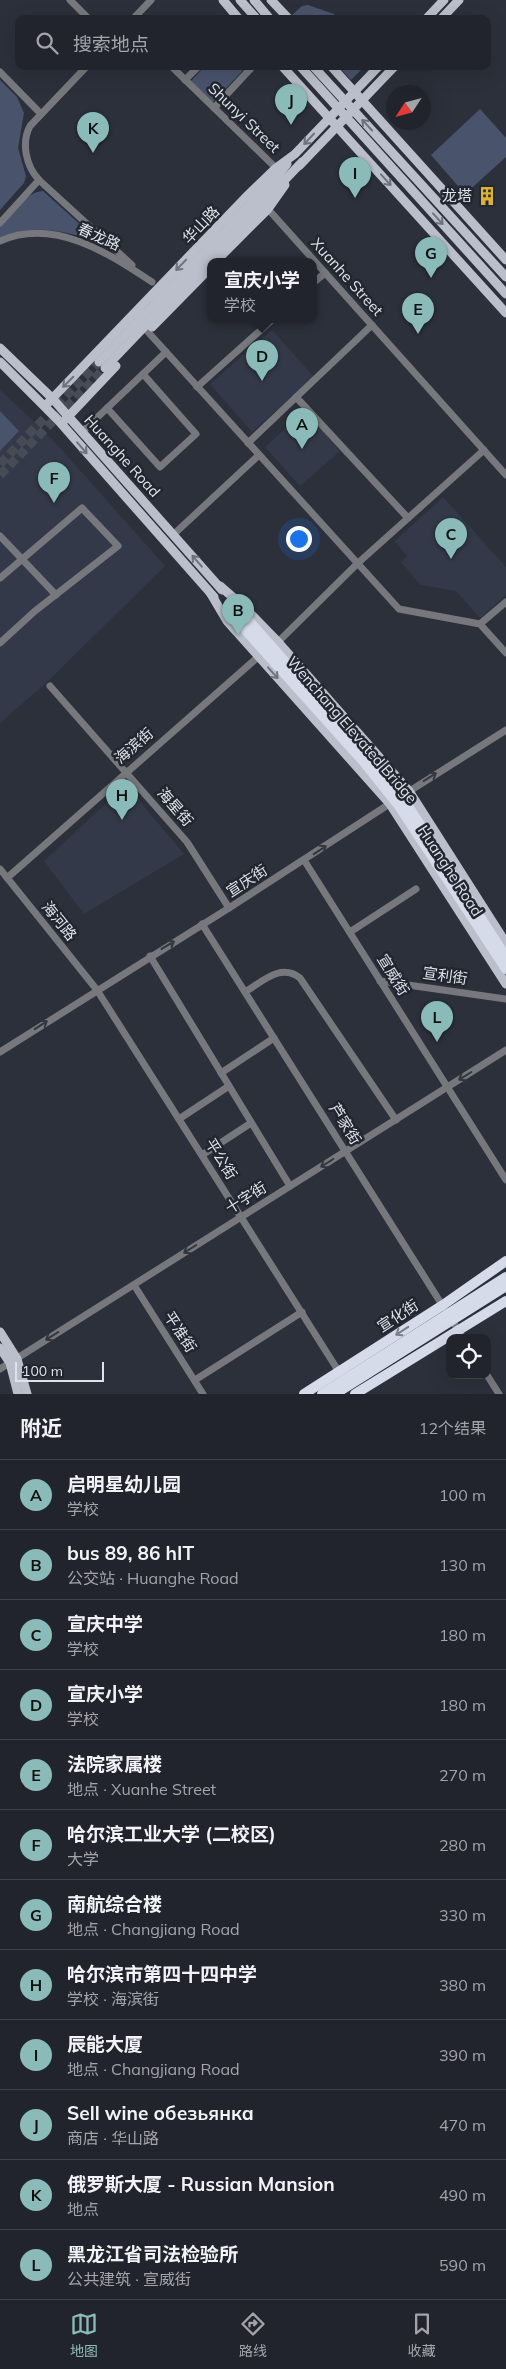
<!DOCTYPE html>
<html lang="zh">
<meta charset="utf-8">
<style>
:root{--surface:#21242c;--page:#2d3038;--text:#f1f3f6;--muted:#a2a4a9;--line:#3e4148;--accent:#8bbbb9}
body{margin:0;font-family:Mulish,"Noto Sans SC",sans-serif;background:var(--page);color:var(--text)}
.controls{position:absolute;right:15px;bottom:15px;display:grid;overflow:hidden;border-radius:10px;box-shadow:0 5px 20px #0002}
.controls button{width:45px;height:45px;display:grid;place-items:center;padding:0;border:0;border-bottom:1px solid var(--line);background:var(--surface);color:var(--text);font:25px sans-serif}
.compass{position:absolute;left:386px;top:85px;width:45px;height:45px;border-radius:50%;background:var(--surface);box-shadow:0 5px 20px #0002;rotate:234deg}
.scale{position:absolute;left:15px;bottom:12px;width:89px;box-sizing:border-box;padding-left:5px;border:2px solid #dfe2e9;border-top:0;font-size:14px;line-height:18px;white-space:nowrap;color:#dfe2e9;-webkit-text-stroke:4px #222630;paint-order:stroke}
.you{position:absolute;left:298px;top:538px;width:18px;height:18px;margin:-12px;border:4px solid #fff;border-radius:50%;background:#1a73e8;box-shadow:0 0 0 8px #1a73e833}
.badge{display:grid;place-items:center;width:32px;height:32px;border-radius:50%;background:var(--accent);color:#111;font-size:16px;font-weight:700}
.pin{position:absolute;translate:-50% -41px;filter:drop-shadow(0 1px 2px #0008)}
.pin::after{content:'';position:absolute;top:26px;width:18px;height:15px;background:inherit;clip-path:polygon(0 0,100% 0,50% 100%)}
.popup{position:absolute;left:207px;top:258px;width:110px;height:65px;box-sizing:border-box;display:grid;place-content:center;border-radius:10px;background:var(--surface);filter:drop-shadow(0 1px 4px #0005);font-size:16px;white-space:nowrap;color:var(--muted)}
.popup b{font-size:19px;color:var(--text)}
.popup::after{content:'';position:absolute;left:50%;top:100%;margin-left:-10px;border:10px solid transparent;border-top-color:var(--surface)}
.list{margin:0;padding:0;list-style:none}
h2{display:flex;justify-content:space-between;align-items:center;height:65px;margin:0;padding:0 20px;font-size:21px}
h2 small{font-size:16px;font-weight:400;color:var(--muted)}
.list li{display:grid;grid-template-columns:32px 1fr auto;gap:15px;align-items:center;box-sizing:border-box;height:70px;padding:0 20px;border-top:1px solid var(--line)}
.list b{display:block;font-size:19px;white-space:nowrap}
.list p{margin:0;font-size:16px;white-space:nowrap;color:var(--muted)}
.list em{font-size:16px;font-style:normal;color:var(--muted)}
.icon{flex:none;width:28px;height:28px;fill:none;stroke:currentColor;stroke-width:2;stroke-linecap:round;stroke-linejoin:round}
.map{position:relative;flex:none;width:506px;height:1394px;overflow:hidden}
.search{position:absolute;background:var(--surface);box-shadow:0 5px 20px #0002;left:15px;right:15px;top:15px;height:55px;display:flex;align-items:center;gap:12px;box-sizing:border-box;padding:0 18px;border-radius:10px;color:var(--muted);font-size:19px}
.sheet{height:905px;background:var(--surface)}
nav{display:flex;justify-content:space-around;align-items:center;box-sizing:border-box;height:70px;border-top:1px solid var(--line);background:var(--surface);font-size:14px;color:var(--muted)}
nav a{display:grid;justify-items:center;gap:2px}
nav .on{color:var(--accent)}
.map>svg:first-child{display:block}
</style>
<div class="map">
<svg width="506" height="1394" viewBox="0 0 506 1394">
<rect width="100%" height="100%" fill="#2c303b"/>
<g fill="#333949">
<polygon points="272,330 314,377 252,432 210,384"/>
<polygon points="0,390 52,439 165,566 46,683 0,723"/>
<polygon points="305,411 340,451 300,486 265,447"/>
<polygon points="443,497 506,567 506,595 480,618 456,591 421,585 401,562 407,556 395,541"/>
<polygon points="126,785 184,854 84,914 44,861"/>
</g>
<g fill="#49536c">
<polygon points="308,5 334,14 338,19 293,19 291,16 302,6"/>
<polygon points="205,66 247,66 213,102 191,81"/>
<polygon points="338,66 365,66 351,80"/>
<polygon points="0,80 17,97 24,113 18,148 26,176 24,183 0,210"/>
<polygon points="480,109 506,138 506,157 465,194 431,155"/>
<path d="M43,191L95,238L93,240C61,230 32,224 0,238V226C12,214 25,192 43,191Z"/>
<polygon points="0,411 19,431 0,451"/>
</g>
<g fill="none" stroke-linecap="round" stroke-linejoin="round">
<g stroke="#474b55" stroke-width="9" stroke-dasharray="9 4.5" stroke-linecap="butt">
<polyline points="0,464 99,362"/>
<polyline points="0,475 105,368"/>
</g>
<g stroke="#76787d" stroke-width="7">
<polyline points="70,0 89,19"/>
<polyline points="133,19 151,0"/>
<polyline points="171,66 276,168"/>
<polyline points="0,72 41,114"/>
<polyline points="185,80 199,66"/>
<polyline points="214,108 253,66"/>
<polyline points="39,180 132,265"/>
<polyline points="268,209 506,475"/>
<path d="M0,223L39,180C26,166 21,143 30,126L87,66"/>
<path d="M0,241C54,217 108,253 152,282"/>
<polyline points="313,283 325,273"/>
<polyline points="148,332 399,609 480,624 506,653"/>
<polyline points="197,387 272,320"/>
<polyline points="296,397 408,518"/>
<polyline points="107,408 160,467 196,434 143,374"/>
<polyline points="82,432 166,352"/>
<polyline points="248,443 372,325"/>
<polyline points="174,534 259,455"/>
<polyline points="0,536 56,595"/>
<polyline points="0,578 82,508 118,546 35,611 0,643"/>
<polyline points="480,624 506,602"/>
<polyline points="278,642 358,563 484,450"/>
<polyline points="50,686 187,842 229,908"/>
<polyline points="405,794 506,730"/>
<polyline points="304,860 506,1180"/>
<polyline points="0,869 97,990 341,1375"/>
<polyline points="7,878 258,657"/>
<polyline points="202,924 444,1308"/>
<polyline points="350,932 416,889"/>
<polyline points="150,956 290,1186"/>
<polyline points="380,981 506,999"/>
<path d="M245,992C263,981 281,963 300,978L396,1120"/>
<polyline points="0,1052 229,908 394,801"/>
<polyline points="221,1073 274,1038"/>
<polyline points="179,1119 229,1086"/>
<polyline points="202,1155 251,1123"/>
<polyline points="134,1285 203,1394"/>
<polyline points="450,1317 463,1338"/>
<polyline points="0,1369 506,1050"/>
<polyline points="487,1375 499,1394"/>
<polyline points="195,1380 302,1312"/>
</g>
<g stroke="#babfcb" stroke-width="9">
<polyline points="223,0 239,19"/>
<polyline points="240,0 257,19"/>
<polyline points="254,0 270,19"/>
<polyline points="271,0 289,19"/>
<polyline points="426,19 444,0"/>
<polyline points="441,19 459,0"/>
<polyline points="282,66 506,313"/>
<polyline points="300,66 506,294"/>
<polyline points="313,66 506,277"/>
<polyline points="331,66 506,260"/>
<polyline points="299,166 395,66"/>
<polyline points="215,262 268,209 285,185"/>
<polyline points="152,327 211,267"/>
<polyline points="0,348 52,398 222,590"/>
<polyline points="0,362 58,420 214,597"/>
<polyline points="99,362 276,178 287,164"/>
<polyline points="105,368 302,162"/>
<polyline points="45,406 245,198 276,168 295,154 379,66"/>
<polyline points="65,420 116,366"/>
<polyline points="220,586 244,607 278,642 409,791 506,943"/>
<polyline points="211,594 227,621 390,804 506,984"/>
<polyline points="0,1332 17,1359 27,1394"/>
<polyline points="0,1348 10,1363 18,1394"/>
</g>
<g stroke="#d6dbe9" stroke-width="10">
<polyline points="240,611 367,754 404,800 506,957"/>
<polyline points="233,616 363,761 399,806 506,969"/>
<polyline points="304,1394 443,1305 506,1261"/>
<polyline points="322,1394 506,1277"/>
<polyline points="335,1394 506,1286"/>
<polyline points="355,1394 506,1301"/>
</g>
</g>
<defs><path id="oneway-shaft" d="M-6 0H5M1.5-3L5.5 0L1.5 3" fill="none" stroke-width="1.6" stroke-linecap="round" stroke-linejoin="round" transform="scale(1.25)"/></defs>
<g stroke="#6e727e">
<use href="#oneway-shaft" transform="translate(367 125) rotate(-133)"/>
<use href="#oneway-shaft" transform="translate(309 139) rotate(133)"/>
<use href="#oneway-shaft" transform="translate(386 180) rotate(48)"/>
<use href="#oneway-shaft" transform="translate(438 219) rotate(48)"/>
<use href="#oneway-shaft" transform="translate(181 265) rotate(134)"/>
<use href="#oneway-shaft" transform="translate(68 382) rotate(135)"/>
<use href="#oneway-shaft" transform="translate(82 448) rotate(49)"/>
<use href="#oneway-shaft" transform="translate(197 561) rotate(-131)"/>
<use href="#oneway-shaft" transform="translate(273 673) rotate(48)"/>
</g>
<g stroke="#33363f">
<use href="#oneway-shaft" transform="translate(430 777) rotate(-32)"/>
<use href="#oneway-shaft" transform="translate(320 850) rotate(-33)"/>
<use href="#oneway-shaft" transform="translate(168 945) rotate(-31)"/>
<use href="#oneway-shaft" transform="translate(41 1025) rotate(-33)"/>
<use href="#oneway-shaft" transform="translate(465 1076) rotate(148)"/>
<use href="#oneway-shaft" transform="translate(327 1163) rotate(148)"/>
<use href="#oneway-shaft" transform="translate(190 1249) rotate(148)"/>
<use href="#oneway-shaft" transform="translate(52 1336) rotate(148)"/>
</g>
<use stroke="#7c808c" href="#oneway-shaft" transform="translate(402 1331) rotate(147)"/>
<defs>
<g id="building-bare" transform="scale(1.5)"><path d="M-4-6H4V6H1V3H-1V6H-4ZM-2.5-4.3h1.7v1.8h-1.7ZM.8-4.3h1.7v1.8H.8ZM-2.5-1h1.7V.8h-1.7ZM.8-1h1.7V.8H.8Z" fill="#ddb133" stroke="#222630" stroke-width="2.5" paint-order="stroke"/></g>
</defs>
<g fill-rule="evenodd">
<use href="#building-bare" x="487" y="196"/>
</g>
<g text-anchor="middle" stroke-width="5" stroke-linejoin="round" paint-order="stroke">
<g font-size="15" fill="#dfe2e9" stroke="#222630">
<text transform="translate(244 118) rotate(44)" y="5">Shunyi Street</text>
<text transform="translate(201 225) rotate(-46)" y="5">华山路</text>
<text transform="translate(99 237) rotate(24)" y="5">春龙路</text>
<text transform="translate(347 277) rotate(48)" y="5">Xuanhe Street</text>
<text transform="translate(122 456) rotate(48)" y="5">Huanghe Road</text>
<text transform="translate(352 730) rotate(49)" y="5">Wenchang Elevated Bridge</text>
<text transform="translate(134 746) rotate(-41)" y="5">海滨街</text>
<text transform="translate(175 807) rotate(49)" y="5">海星街</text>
<text transform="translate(450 871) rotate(57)" y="5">Huanghe Road</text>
<text transform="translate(247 881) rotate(-33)" y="5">宣庆街</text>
<text transform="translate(59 921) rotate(51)" y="5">海河路</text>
<text transform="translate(393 975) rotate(58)" y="5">宣威街</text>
<text transform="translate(445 976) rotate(8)" y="5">宣利街</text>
<text transform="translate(345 1124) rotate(58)" y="5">芦家街</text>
<text transform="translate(221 1159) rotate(58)" y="5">平公街</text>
<text transform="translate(246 1198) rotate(-32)" y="5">十字街</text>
<text transform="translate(398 1316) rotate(-33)" y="5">宣化街</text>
<text transform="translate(180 1332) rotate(57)" y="5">平准街</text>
</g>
<g font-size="15" fill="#dfe2e9" stroke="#222630" text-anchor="end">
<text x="472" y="201">龙塔</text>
</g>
</g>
</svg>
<div class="controls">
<button><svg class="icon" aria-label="locate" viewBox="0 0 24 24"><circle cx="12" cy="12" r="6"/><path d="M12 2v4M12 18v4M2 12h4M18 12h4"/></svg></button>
</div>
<svg class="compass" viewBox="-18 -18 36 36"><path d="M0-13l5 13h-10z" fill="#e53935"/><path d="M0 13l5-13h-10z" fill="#a2a4a9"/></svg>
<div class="scale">100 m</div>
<div class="you"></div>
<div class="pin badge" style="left:302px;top:449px">A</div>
<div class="pin badge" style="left:238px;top:635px">B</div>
<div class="pin badge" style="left:451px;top:559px">C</div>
<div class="pin badge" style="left:262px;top:381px">D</div>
<div class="popup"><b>宣庆小学</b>学校</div>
<div class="pin badge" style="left:418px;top:334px">E</div>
<div class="pin badge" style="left:54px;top:503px">F</div>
<div class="pin badge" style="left:431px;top:278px">G</div>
<div class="pin badge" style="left:122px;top:820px">H</div>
<div class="pin badge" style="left:355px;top:198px">I</div>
<div class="pin badge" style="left:291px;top:125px">J</div>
<div class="pin badge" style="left:93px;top:153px">K</div>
<div class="pin badge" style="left:437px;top:1042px">L</div>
<div class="search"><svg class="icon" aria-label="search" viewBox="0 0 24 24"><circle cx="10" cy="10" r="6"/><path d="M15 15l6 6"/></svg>搜索地点</div>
</div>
<section class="sheet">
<h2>附近<small>12个结果</small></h2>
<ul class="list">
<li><span class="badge">A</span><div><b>启明星幼儿园</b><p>学校</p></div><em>100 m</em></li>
<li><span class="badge">B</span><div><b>bus 89, 86 hIT</b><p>公交站 · Huanghe Road</p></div><em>130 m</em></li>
<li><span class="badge">C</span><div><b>宣庆中学</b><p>学校</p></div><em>180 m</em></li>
<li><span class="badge">D</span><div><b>宣庆小学</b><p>学校</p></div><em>180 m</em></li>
<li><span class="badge">E</span><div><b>法院家属楼</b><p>地点 · Xuanhe Street</p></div><em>270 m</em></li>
<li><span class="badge">F</span><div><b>哈尔滨工业大学 (二校区)</b><p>大学</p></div><em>280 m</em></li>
<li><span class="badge">G</span><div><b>南航综合楼</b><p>地点 · Changjiang Road</p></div><em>330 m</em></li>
<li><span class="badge">H</span><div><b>哈尔滨市第四十四中学</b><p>学校 · 海滨街</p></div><em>380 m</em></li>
<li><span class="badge">I</span><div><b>辰能大厦</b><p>地点 · Changjiang Road</p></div><em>390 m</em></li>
<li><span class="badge">J</span><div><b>Sell wine обезьянка</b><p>商店 · 华山路</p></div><em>470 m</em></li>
<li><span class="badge">K</span><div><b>俄罗斯大厦 - Russian Mansion</b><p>地点</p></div><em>490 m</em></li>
<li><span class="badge">L</span><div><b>黑龙江省司法检验所</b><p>公共建筑 · 宣威街</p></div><em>590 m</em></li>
</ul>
</section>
<nav>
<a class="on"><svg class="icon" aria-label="map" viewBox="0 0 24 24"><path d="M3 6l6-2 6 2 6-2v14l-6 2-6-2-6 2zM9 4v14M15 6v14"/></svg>地图</a>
<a><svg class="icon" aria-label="directions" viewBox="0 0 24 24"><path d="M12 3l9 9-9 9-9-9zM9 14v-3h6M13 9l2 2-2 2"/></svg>路线</a>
<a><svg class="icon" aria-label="saved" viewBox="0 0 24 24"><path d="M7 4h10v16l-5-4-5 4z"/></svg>收藏</a>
</nav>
